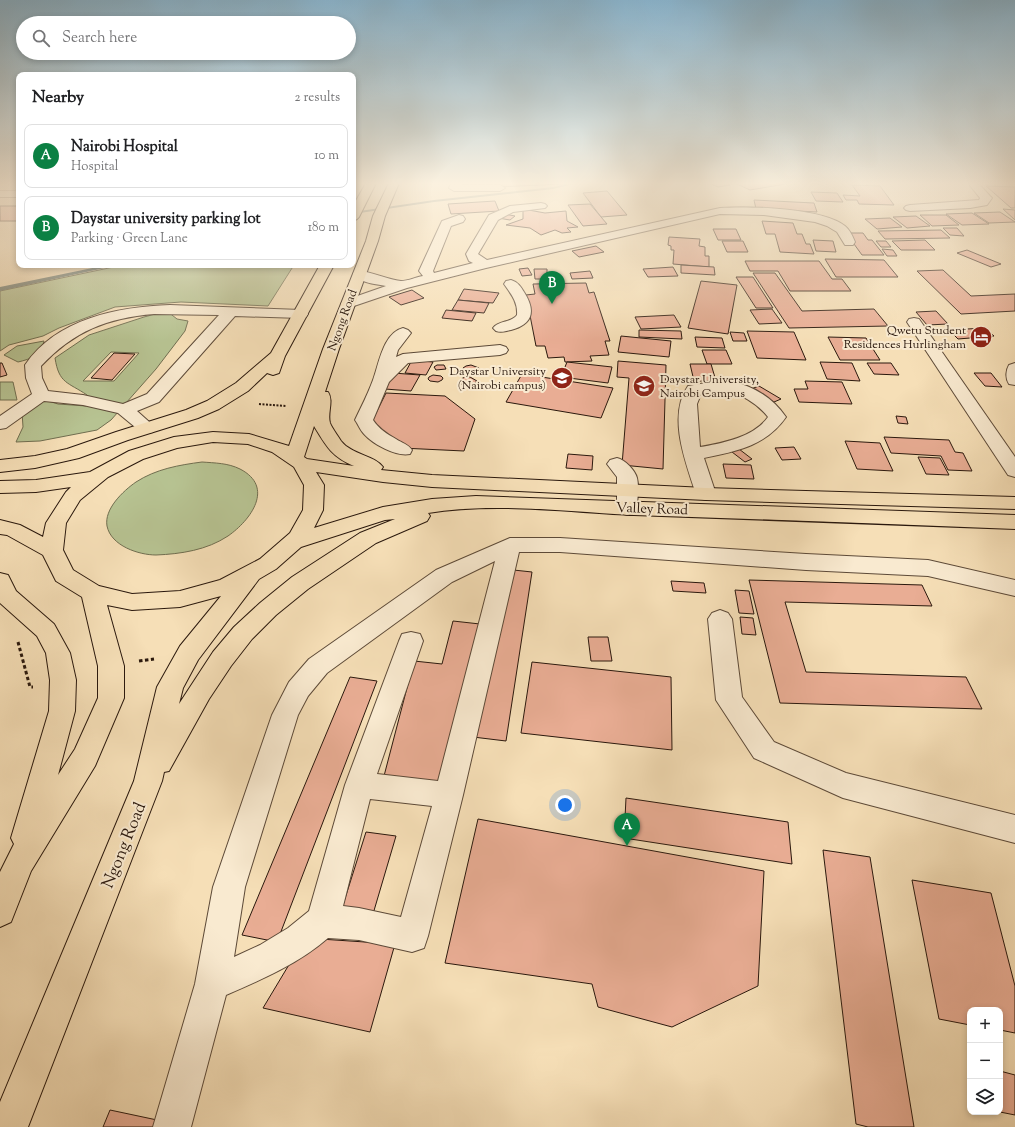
<!DOCTYPE html>
<meta charset="utf-8">
<style>
:root{--surface:#fff;--page:#f6f6f6;--text:#202124;--muted:#757577;--line:#e0e0e0;--accent:#0b8043}
body{margin:0;font-family:"Sorts Mill Goudy",serif;background:var(--page);color:var(--text)}
.controls{position:absolute;right:12px;bottom:12px;display:grid;overflow:hidden;border-radius:8px;box-shadow:0 2px 6px #0003}
.controls button{width:36px;height:36px;display:grid;place-items:center;padding:0;border:0;border-bottom:1px solid var(--line);background:var(--surface);color:var(--text);font:20px sans-serif}
.you{position:absolute;left:565px;top:805px;width:14px;height:14px;margin:-10px;border:3px solid #fff;border-radius:50%;background:#1a73e8;box-shadow:0 0 0 6px #1a73e833}
.badge{display:grid;place-items:center;width:26px;height:26px;border-radius:50%;background:var(--accent);color:#fff;font-size:13px;font-weight:700}
.pin{position:absolute;translate:-50% -33px;filter:drop-shadow(0 1px 2px #0008)}
.pin::after{content:'';position:absolute;top:21px;width:14px;height:12px;background:inherit;clip-path:polygon(0 0,100% 0,50% 100%)}
.list{margin:0;padding:0;list-style:none}
h2{display:flex;justify-content:space-between;align-items:center;height:52px;margin:0;padding:0 16px;font-size:17px}
h2 small{font-size:13px;font-weight:400;color:var(--muted)}
.list li{display:grid;grid-template-columns:26px 1fr auto;gap:12px;align-items:center;box-sizing:border-box;height:64px;margin:0 8px 8px;padding:0 8px;border:1px solid var(--line);border-radius:8px}
.list b{display:block;font-size:15px;white-space:nowrap}
.list p{margin:0;font-size:13px;white-space:nowrap;color:var(--muted)}
.list em{font-size:13px;font-style:normal;color:var(--muted)}
.icon{flex:none;width:22px;height:22px;fill:none;stroke:currentColor;stroke-width:2;stroke-linecap:round;stroke-linejoin:round}
.map{position:relative;flex:none;width:1015px;height:1127px;overflow:hidden}
.search{position:absolute;background:var(--surface);box-shadow:0 2px 6px #0003;left:16px;top:16px;width:340px;height:44px;display:flex;align-items:center;gap:10px;box-sizing:border-box;padding:0 14px;border-radius:22px;color:var(--muted);font-size:15px}
.panel{position:absolute;background:var(--surface);box-shadow:0 2px 6px #0003;left:16px;top:72px;width:340px;height:196px;border-radius:8px}
.map>svg:first-child{display:block}
</style>
<div class="map">
<svg width="1015" height="1127" viewBox="0 0 1015 1127">
<rect width="100%" height="100%" fill="#f6dfb7"/>
<filter id="stains"><feTurbulence type="fractalNoise" baseFrequency=".005" numOctaves="4"/><feColorMatrix values="0 0 0 0 .2 0 0 0 0 .09 0 0 0 0 .02 0 0 0 .5 -.17"/></filter>
<radialGradient id="worn" r=".72"><stop offset=".6" stop-color="#630" stop-opacity="0"/><stop offset="1" stop-color="#630" stop-opacity=".3"/></radialGradient>
<g fill="#b7c392" stroke="#706e50" fill-rule="evenodd">
<polygon points="123,265 294,265 268,306 181,302 115,307 59,328 43,336 9,345 0,351 0,291"/>
<path d="M167,311L177,319L188,321L185,331L156,369L111,420L97,430L40,441L16,442L23,427L22,412L45,400L58,404L86,406L87,395C68,382 59,384 55,358L89,335L144,317ZM111,352L139,353L114,381H83Z"/>
<path d="M44,341C42,355 31,359 18,362L4,355L17,346Z"/>
<polygon points="0,382 13,382 17,400 0,400"/>
<path d="M202,462C215,463 228,463 240,469C275,487 251,520 228,536C207,550 181,554 156,555C139,555 111,546 107,526C104,509 123,491 136,482C156,469 179,465 202,462Z"/>
</g>
<g fill="none" stroke-linecap="round" stroke-linejoin="round">
<g fill="#6f7a6f" fill-rule="evenodd">
<polygon points="571,183 577,183 553,189 434,202 353,214 353,212 434,200 553,187"/>
<polygon points="107,265 118,265 0,291 0,287"/>
</g>
</g>
<g fill="#e9ad94" stroke="#2a180d">
<polygon points="461,183 582,183 477,188"/>
<polygon points="709,183 726,183 730,185 718,187"/>
<polygon points="735,183 791,183 750,190"/>
<polygon points="852,185 880,186 894,205 859,204 857,200 846,200 843,195 860,196"/>
<polygon points="986,186 1015,187 1015,208 1011,208"/>
<polygon points="607,191 627,215 601,217 583,193"/>
<polygon points="811,192 837,193 843,202 816,201"/>
<polygon points="754,200 814,203 817,212 756,209"/>
<polygon points="495,201 499,211 451,214 448,204"/>
<polygon points="590,204 607,224 583,226 568,205"/>
<rect x="0" y="206" width="19" height="15"/>
<polygon points="523,209 545,213 566,211 567,221 578,227 567,228 571,232 562,233 555,230 541,235 530,228 506,225 523,219"/>
<polygon points="1003,209 1015,210 1015,220"/>
<polygon points="1000,212 1015,222 989,223 974,213"/>
<polygon points="972,213 989,224 962,225 946,214"/>
<polygon points="504,214 515,216 510,220 498,218"/>
<polygon points="920,215 946,215 959,225 932,226"/>
<polygon points="916,216 930,226 907,228 893,217"/>
<polygon points="890,218 902,227 877,229 865,219"/>
<polygon points="762,221 793,223 797,234 802,234 806,244 810,244 814,254 780,252 775,234 766,234"/>
<polygon points="943,228 957,228 964,236 950,235"/>
<polygon points="713,229 736,229 741,240 718,240"/>
<polygon points="941,230 950,238 885,239 878,231"/>
<polygon points="846,233 863,233 868,240 872,240 884,255 862,255"/>
<polygon points="669,237 700,239 699,246 705,247 705,256 709,256 709,267 673,264 674,250 671,250 671,246 668,245"/>
<polygon points="813,240 833,241 836,252 816,251"/>
<polygon points="925,240 935,250 901,250 892,241"/>
<polygon points="722,241 743,241 748,252 727,252"/>
<polygon points="876,241 886,241 891,247 881,247"/>
<polygon points="596,246 604,252 579,257 572,251"/>
<polygon points="882,249 893,250 897,256 887,256"/>
<polygon points="967,250 1001,264 991,267 957,253"/>
<polygon points="825,259 884,260 898,277 836,277"/>
<polygon points="745,261 819,261 832,279 842,279 851,291 790,291 778,271 750,271"/>
<polygon points="681,265 714,267 715,275 681,273"/>
<polygon points="673,267 678,276 648,277 643,269"/>
<polygon points="528,268 532,275 522,276 519,269"/>
<polygon points="534,269 547,269 547,279 535,279"/>
<polygon points="943,270 971,296 1015,294 1015,311 961,314 917,271"/>
<polygon points="590,271 593,278 572,279 570,273"/>
<polygon points="753,273 775,273 802,311 874,309 888,326 789,328"/>
<polygon points="736,277 753,277 773,308 756,308"/>
<polygon points="701,281 737,285 728,334 688,328"/>
<polygon points="586,283 589,293 594,292 610,341 605,341 609,355 590,356 592,361 565,362 564,357 548,358 545,346 536,346 526,295 535,294 533,284"/>
<polygon points="464,289 499,293 493,303 458,300"/>
<polygon points="412,290 424,298 401,305 389,297"/>
<polygon points="458,300 489,303 484,313 452,310"/>
<polygon points="772,309 782,323 759,324 750,310"/>
<polygon points="446,310 476,313 472,321 442,318"/>
<polygon points="936,311 948,324 927,325 916,312"/>
<polygon points="674,315 681,327 641,329 635,317"/>
<polygon points="985,328 994,336 958,339 949,330"/>
<polygon points="639,330 681,331 682,339 639,337"/>
<polygon points="747,331 794,332 806,360 757,358"/>
<polygon points="730,332 744,333 747,341 733,341"/>
<polygon points="621,336 671,341 669,357 618,352"/>
<polygon points="695,337 722,338 725,348 697,347"/>
<polygon points="828,337 866,338 880,360 840,360"/>
<polygon points="702,350 726,350 732,364 707,364"/>
<polygon points="114,353 135,354 112,380 91,378"/>
<polygon points="412,360 433,362 426,375 405,373"/>
<polygon points="618,361 666,365 663,469 622,465 629,378 617,377"/>
<polygon points="567,362 612,367 608,383 561,377"/>
<polygon points="820,362 852,363 860,381 827,379"/>
<polygon points="0,363 2,363 7,375 0,377"/>
<polygon points="867,363 891,363 899,375 874,374"/>
<polygon points="690,364 711,364 716,381 694,381"/>
<polygon points="437,365 444,365 446,369 436,370 434,367"/>
<polygon points="471,365 479,368 479,371 471,374 463,371 463,368 466,366"/>
<polygon points="393,373 420,375 411,391 385,389"/>
<polygon points="974,373 991,373 1002,387 985,386"/>
<polygon points="522,374 613,388 601,418 506,402"/>
<polygon points="433,375 441,376 443,378 442,380 438,382 430,381 428,379 429,377"/>
<polygon points="465,377 470,377 477,381 472,385 462,385 460,382 461,379"/>
<polygon points="805,381 842,382 852,404 799,402 794,389 808,389"/>
<polygon points="759,386 781,399 774,402 751,389"/>
<polygon points="386,393 445,396 475,419 464,451 401,448 372,421"/>
<polygon points="896,416 906,417 908,424 898,423"/>
<polygon points="884,437 949,440 955,452 963,453 972,471 948,470 941,456 891,453"/>
<polygon points="845,441 880,443 893,471 857,469"/>
<polygon points="794,447 801,459 782,460 775,448"/>
<polygon points="739,449 752,459 745,462 732,452"/>
<polygon points="568,454 593,456 592,470 566,468"/>
<polygon points="918,457 940,458 949,475 926,474"/>
<polygon points="723,464 751,465 754,479 726,478"/>
<polygon points="504,569 532,572 506,741 473,737"/>
<polygon points="749,580 922,585 932,606 785,602 806,672 966,677 982,709 780,703"/>
<polygon points="671,581 704,583 706,593 673,591"/>
<polygon points="735,590 749,591 754,614 739,613"/>
<polygon points="740,617 753,618 756,635 742,634"/>
<polygon points="453,621 480,624 440,783 384,776 414,661 442,664"/>
<polygon points="588,637 608,637 612,661 591,661"/>
<polygon points="532,662 671,677 672,750 521,733"/>
<polygon points="350,677 377,681 277,942 242,935"/>
<polygon points="626,798 788,822 792,864 624,838"/>
<polygon points="478,819 764,871 758,986 672,1027 598,1007 592,984 445,963"/>
<polygon points="366,832 396,836 373,914 342,908"/>
<polygon points="823,850 870,857 914,1127 868,1127 856,1124"/>
<polygon points="912,880 991,893 1015,986 1015,1033 1000,1030 1000,1010 970,1010 970,1025 939,1019"/>
<polygon points="305,938 395,944 370,1032 263,1008"/>
<polygon points="1000,1071 1015,1075 1015,1115 1000,1112"/>
<polygon points="110,1110 190,1127 103,1127"/>
</g>
<g fill="none" stroke-linecap="round" stroke-linejoin="round">
<g stroke="#5d4a38" stroke-width="2">
<g id="minor">
<polygon points="451,183 461,183 461,185 500,185 505,188 500,191 454,191 449,188"/>
<polygon points="968,183 978,183 990,196 992,198 987,205 970,208 910,211 906,210 904,208 906,206 910,205 979,200 980,198"/>
<rect x="0" y="191" width="19" height="6"/>
<path d="M541,203L545,204L547,206L545,208L513,212L498,220L478,254L487,260L720,208C749,206 822,208 845,226C850,230 853,237 855,242L853,245H845L837,232L827,226L815,222L764,215L720,214L486,268L407,288L348,308L343,307L341,304L343,301L386,286C376,284 360,283 353,274L355,271C365,269 388,280 401,281C408,281 416,277 423,276L419,271L442,221L459,215L463,216L465,219L463,222L451,226L433,271L434,273L473,263L469,261L466,254L489,215L510,206Z"/>
<path d="M511,280C518,282 521,287 524,292C536,311 533,324 511,330C505,331 502,333 496,331L493,328C499,320 511,323 517,315C518,302 511,294 504,284L506,281Z"/>
<path d="M170,305L301,310L306,311L308,314L306,317L301,318L235,316L159,402L137,411L156,428L153,432L147,433L141,432L118,413L83,405L44,401L6,428L0,429V416L32,394L26,378L25,365C57,318 118,307 170,305ZM154,314L219,315L147,394L123,404L83,395L48,391L42,378L41,366C74,331 107,318 154,314Z"/>
<polygon points="914,318 919,319 1015,457 1015,477 1008,475 907,322 909,319"/>
<path d="M403,328L408,330L411,333L398,350L396,357L403,354L500,345L506,347L508,350L506,353L500,355L408,363L389,382L373,420C379,429 387,434 396,439C402,443 408,444 412,450L410,454C396,457 373,444 364,434C360,430 358,424 355,420C361,407 368,394 373,380C379,364 383,333 403,328Z"/>
<path d="M1015,363V385L1009,384C1005,378 1006,370 1009,365Z"/>
<path d="M726,381C751,384 772,397 786,417C766,446 737,451 704,458L716,494L713,498L706,500L699,498L696,494C686,463 667,416 688,386L712,382ZM722,391C739,392 757,403 768,417C754,437 723,443 700,447L697,404L701,394Z"/>
<path d="M617,458C625,460 635,470 637,478C639,486 638,506 634,513L627,515L620,513L617,508V477L607,464L610,460Z"/>
<path d="M510,538H560L806,554L928,560L1015,580V596L928,576L806,570L560,552H519L463,795L428,936L424,948L412,952L359,940L328,938C298,964 263,979 226,995L191,1127H153L195,984L213,887L272,715L289,682L309,659L436,570ZM495,561L438,781L377,774L423,641L420,634L411,632L402,634L399,641L345,785L309,911L288,928L260,945L234,957L245,887L298,715L308,696L327,673L452,582ZM370,799L432,806L401,917L359,908L343,906Z"/>
<polygon points="720,610 728,613 732,619 742,697 774,742 846,773 1015,815 1015,843 843,798 754,758 716,700 708,619 712,613"/>
</g>
</g>
<g stroke="#2a180d" stroke-width="2">
<g id="major">
<polygon points="366,183 376,183 359,217 357,219 353,221 353,206"/>
<path d="M389,183H399L385,216L378,241L339,349L325,392H328C334,401 327,413 330,423C332,428 338,436 341,441C352,455 374,455 383,467L381,470L432,475L706,488L1015,497V509L706,500L432,487L383,482L316,472L324,485L323,510L314,528L383,507L432,499L476,496L1015,515V529C888,524 761,519 634,515C566,512 496,502 428,513L430,516L427,521L376,543L308,589L276,615L252,639L231,666L209,699L169,771L164,772L162,781L28,1127H0V1102L134,781L157,687L180,646L221,596L180,607L132,610L107,605L124,666V698L95,766L31,871L11,922L0,927V872L14,844L11,838L49,711L50,680L46,653L37,636L0,603V573L8,575L16,591L54,624L70,653L76,680L75,711L58,775L75,749L98,698V666L82,597L56,581L43,555L7,535L0,534V520L20,525L43,537L46,523L66,492L71,487L36,492L0,493V481L36,480L90,472L129,451L174,437L213,432L249,434L289,446L323,349L366,241L373,216ZM314,426C326,446 332,457 354,466L307,459L304,457ZM213,442L248,444L272,452L294,467L304,485L303,510L290,533L260,559L220,580L180,591L132,594L99,586L73,570L63,550L66,523L80,500L108,477L143,459L177,448ZM395,519L360,533L292,577L260,603L234,627L213,652L179,704L183,688L198,660L259,579L276,569L301,547L385,520Z"/>
<polygon points="320,265 334,265 285,356 279,373 273,375 267,373 248,391 219,409 198,418 128,440 79,458 35,468 0,472 0,460 35,456 67,449 116,432 186,410 207,401 236,383 271,353"/>
</g>
</g>
<polyline stroke="#2a180d" stroke-width="2" stroke-dasharray="2 1.5" stroke-linecap="butt" points="259,404 286,406"/>
<g stroke="#2a180d" stroke-width="3" stroke-dasharray="3.5 2.5" stroke-linecap="butt">
<polyline points="18,642 30,687 33,687"/>
<polyline points="139,661 154,659"/>
</g>
<use href="#minor" fill="#f9ead0" fill-rule="evenodd"/>
<use href="#major" fill="#f6dfb7" fill-rule="evenodd"/>
</g>
<linearGradient id="sky" x2="0" y2="1"><stop stop-color="#8ab7d2"/><stop offset="0.54" stop-color="#fbf1df"/><stop offset="1" stop-color="#fbf1df" stop-opacity="0"/></linearGradient>
<rect width="1015" height="340" fill="url(#sky)"/>
<defs>
<g id="hotel-disc" transform="scale(1.15)"><circle r="9.5" fill="#8f2418" stroke="#f9ead0"/><path d="M-6-4.5h1.5V1H6V5H4.5V3h-9V5H-6ZM-4 0a1.8 1.8 0 1 1 3.6 0ZM.5 0V-2.5h3Q6-2.5 6 0Z" fill="#fff"/></g>
<g id="university-disc" transform="scale(1.15)"><circle r="9.5" fill="#8f2418" stroke="#f9ead0"/><path d="M0-5L7-2L0 1L-7-2ZM-4 1L0 2.5L4 1V4Q0 6-4 4Z" fill="#fff"/></g>
</defs>
<g fill-rule="evenodd">
<use href="#hotel-disc" x="981" y="337"/>
<use href="#university-disc" x="562" y="378"/>
<use href="#university-disc" x="644" y="386"/>
</g>
<g text-anchor="middle" stroke-width="4" stroke-linejoin="round" paint-order="stroke">
<g font-size="12" fill="#2a180d" stroke="#f9ead0">
<text transform="translate(342 320) rotate(-70)" y="4">Ngong Road</text>
</g>
<g font-size="12" fill="#2a180d" stroke="#f9ead0" text-anchor="end">
<text x="966" y="334">Qwetu Student<tspan x="966" dy="14">Residences Hurlingham</tspan></text>
<text x="546" y="375">Daystar University<tspan x="546" dy="14">(Nairobi campus)</tspan></text>
<text x="660" y="383" text-anchor="start">Daystar University,<tspan x="660" dy="14">Nairobi Campus</tspan></text>
</g>
<g font-size="14" fill="#2a180d" stroke="#f9ead0">
<text transform="translate(652 508) rotate(2)" y="5">Valley Road</text>
</g>
<g font-size="17" fill="#2a180d" stroke="#f9ead0">
<text transform="translate(123 845) rotate(-68)" y="6">Ngong Road</text>
</g>
</g>
<rect width="100%" height="100%" filter="url(#stains)"/>
<rect width="100%" height="100%" fill="url(#worn)"/>
</svg>
<div class="controls">
<button>+</button>
<button>−</button>
<button><svg class="icon" aria-label="layers" viewBox="0 0 24 24"><path d="M12 4l9 5-9 5-9-5zM3 14l9 5 9-5"/></svg></button>
</div>
<div class="you"></div>
<div class="pin badge" style="left:627px;top:846px">A</div>
<div class="pin badge" style="left:552px;top:304px">B</div>
<div class="search"><svg class="icon" aria-label="search" viewBox="0 0 24 24"><circle cx="10" cy="10" r="6"/><path d="M15 15l6 6"/></svg>Search here</div>
<section class="panel">
<h2>Nearby<small>2 results</small></h2>
<ul class="list">
<li><span class="badge">A</span><div><b>Nairobi Hospital</b><p>Hospital</p></div><em>10 m</em></li>
<li><span class="badge">B</span><div><b>Daystar university parking lot</b><p>Parking · Green Lane</p></div><em>180 m</em></li>
</ul>
</section>
</div>
